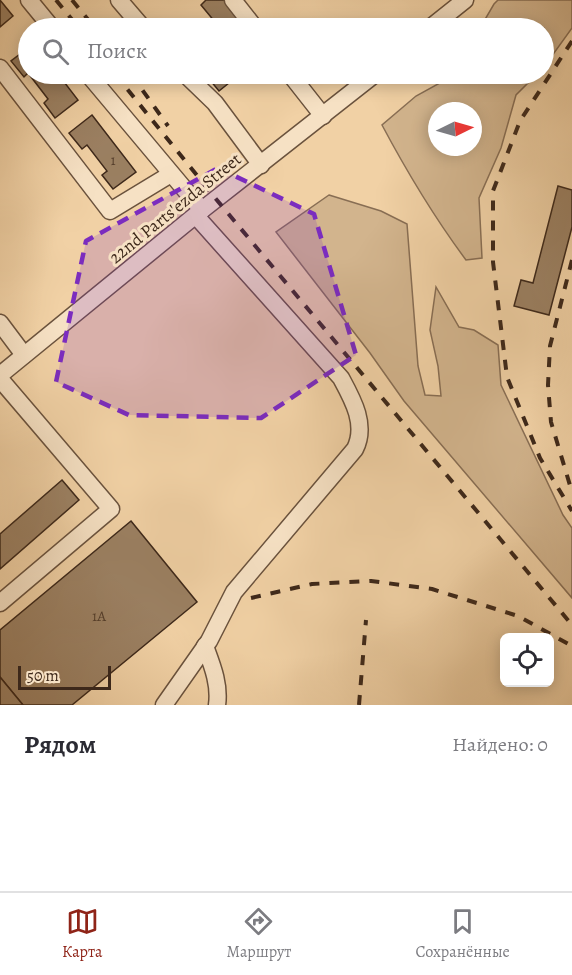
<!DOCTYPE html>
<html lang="ru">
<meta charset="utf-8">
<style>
:root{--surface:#fff;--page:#f2f2f3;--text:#2b2b33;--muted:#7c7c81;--line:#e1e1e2;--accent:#8f2418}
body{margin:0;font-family:Alegreya,serif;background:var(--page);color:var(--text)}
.controls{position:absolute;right:18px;bottom:18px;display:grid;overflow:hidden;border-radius:9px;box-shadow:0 3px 15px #0003}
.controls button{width:54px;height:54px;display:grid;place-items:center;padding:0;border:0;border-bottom:2px solid var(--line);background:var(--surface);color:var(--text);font:30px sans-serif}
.compass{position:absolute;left:428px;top:102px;width:54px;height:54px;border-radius:50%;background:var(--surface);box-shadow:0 3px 15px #0003;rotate:85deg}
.scale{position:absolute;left:18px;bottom:15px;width:93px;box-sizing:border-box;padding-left:6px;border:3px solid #3d281a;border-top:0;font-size:16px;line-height:21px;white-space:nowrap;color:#3d281a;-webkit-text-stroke:4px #f6e1c4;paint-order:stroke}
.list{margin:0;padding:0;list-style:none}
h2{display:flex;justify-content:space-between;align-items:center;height:78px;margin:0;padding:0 24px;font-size:26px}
h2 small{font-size:20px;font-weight:400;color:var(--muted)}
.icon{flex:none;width:33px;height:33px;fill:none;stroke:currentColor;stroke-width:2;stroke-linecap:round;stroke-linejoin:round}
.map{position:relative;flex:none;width:572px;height:705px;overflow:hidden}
.search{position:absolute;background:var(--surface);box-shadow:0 3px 15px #0003;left:18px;right:18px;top:18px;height:66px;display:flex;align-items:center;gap:15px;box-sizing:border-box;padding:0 21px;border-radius:33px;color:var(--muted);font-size:22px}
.sheet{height:186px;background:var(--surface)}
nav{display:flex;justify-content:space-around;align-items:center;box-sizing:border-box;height:84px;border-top:2px solid var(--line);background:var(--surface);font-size:16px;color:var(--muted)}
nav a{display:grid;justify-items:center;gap:3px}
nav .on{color:var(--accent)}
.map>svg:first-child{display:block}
</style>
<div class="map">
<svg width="572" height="705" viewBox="0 0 572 705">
<rect width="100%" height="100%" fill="#f1d1a5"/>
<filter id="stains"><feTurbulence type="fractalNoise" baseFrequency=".00333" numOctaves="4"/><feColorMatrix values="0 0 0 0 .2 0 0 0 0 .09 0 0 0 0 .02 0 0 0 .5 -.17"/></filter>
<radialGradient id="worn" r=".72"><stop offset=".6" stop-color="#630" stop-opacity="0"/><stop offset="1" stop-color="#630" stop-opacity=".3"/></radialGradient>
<g fill="#d2b48d" stroke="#886e54" stroke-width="1.5" fill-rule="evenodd">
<polygon points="498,0 572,0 572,28 544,67 544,28 480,28 494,4"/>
<path d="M452,74H537L516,95L501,148L479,198L482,258L466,260C434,217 407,172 382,125L416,96L449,78ZM437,111H473V147H437Z"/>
<polygon points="329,195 381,211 407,224 418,366 425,395 441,396 438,366 430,330 436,287 459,327 474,330 498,345 501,385 563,515 572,528 572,598 404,401 370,353 276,232"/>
</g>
<g fill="#9b8062" stroke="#3d281a" stroke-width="1.5">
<polygon points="0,0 13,16 0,27"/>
<polygon points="206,0 227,0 247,28 220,28 201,5"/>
<polygon points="28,48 28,74 58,74 78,100 55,118 44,103 48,99 28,73 24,77 11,61"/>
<polygon points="205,74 240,74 219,91"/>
<polygon points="92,115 136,172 113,189 102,175 107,171 87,145 82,149 69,133"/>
<polygon points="558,186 572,190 572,227 549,315 514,306 521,280 533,283"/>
<polygon points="62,480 79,500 0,569 0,534"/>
<polygon points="131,521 197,602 72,705 23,705 0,677 0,630"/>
<polygon points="0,677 23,705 0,705"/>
</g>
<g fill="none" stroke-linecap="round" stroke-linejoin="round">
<g stroke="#6a523d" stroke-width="19">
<g id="minor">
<polyline points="29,0 52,28"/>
<polyline points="119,0 143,28"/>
<polyline points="233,0 255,28"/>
<polyline points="430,28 465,0"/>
<polyline points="0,68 110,211 171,174"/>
<polyline points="88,74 202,210"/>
<polyline points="185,74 215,103 261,165"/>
<polyline points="290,74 323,116"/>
<polyline points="0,323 24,355"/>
<polyline points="0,375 202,210 375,74"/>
<polyline points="0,379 111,509 0,603"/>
<path d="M205,646C212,665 220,684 217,705"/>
<path d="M164,705L209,641L234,592L355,449C367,425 353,400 341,378L196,216"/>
</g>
</g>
<use href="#minor" stroke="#f6e1c4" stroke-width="16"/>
<g stroke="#3d281a" stroke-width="4" stroke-dasharray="10 10" stroke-linecap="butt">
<polyline points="56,0 79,28"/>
<polyline points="72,0 95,28"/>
<polyline points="572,41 520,121 493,191 493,262 507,377 540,458 572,511"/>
<polyline points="115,74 216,199 572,625"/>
<polyline points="131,74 168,126"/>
<polyline points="572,260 550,346 548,385 551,422 572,492"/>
<polyline points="251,598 312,584 371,581 432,589 518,616 572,646"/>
<polyline points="359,705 366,620"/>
</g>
</g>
<path fill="#7b2cbf" fill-opacity="0.2" stroke="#7b2cbf" stroke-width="4.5" stroke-dasharray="12 8" stroke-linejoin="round" d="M218,168L314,214L356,355L261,418L129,415L56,382L86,241Z"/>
<g text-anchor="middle" stroke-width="6" stroke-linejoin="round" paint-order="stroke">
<g font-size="15" fill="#543e2c">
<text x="113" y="165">1</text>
<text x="99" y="621">1А</text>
</g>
<g font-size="18" fill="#3d281a" stroke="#f6e1c4">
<text transform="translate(175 208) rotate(-39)" y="6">22nd Parts'ezda Street</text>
</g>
</g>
<rect width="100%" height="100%" filter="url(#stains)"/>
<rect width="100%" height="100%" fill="url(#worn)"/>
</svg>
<div class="controls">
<button><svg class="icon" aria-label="locate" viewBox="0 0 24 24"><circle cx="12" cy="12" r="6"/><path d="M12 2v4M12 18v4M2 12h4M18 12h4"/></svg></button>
</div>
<svg class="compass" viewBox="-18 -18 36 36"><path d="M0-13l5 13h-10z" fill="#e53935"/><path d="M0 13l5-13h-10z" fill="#7c7c81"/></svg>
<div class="scale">50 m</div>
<div class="search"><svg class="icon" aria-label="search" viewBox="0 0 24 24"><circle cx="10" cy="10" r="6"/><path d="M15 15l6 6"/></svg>Поиск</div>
</div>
<section class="sheet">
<h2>Рядом<small>Найдено: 0</small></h2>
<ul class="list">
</ul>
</section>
<nav>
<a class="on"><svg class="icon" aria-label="map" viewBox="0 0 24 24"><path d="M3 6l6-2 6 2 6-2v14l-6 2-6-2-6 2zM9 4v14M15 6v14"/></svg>Карта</a>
<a><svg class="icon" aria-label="directions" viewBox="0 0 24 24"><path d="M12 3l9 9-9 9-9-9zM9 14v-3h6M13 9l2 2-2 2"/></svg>Маршрут</a>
<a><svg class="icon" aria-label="saved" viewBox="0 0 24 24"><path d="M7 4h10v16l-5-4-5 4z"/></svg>Сохранённые</a>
</nav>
